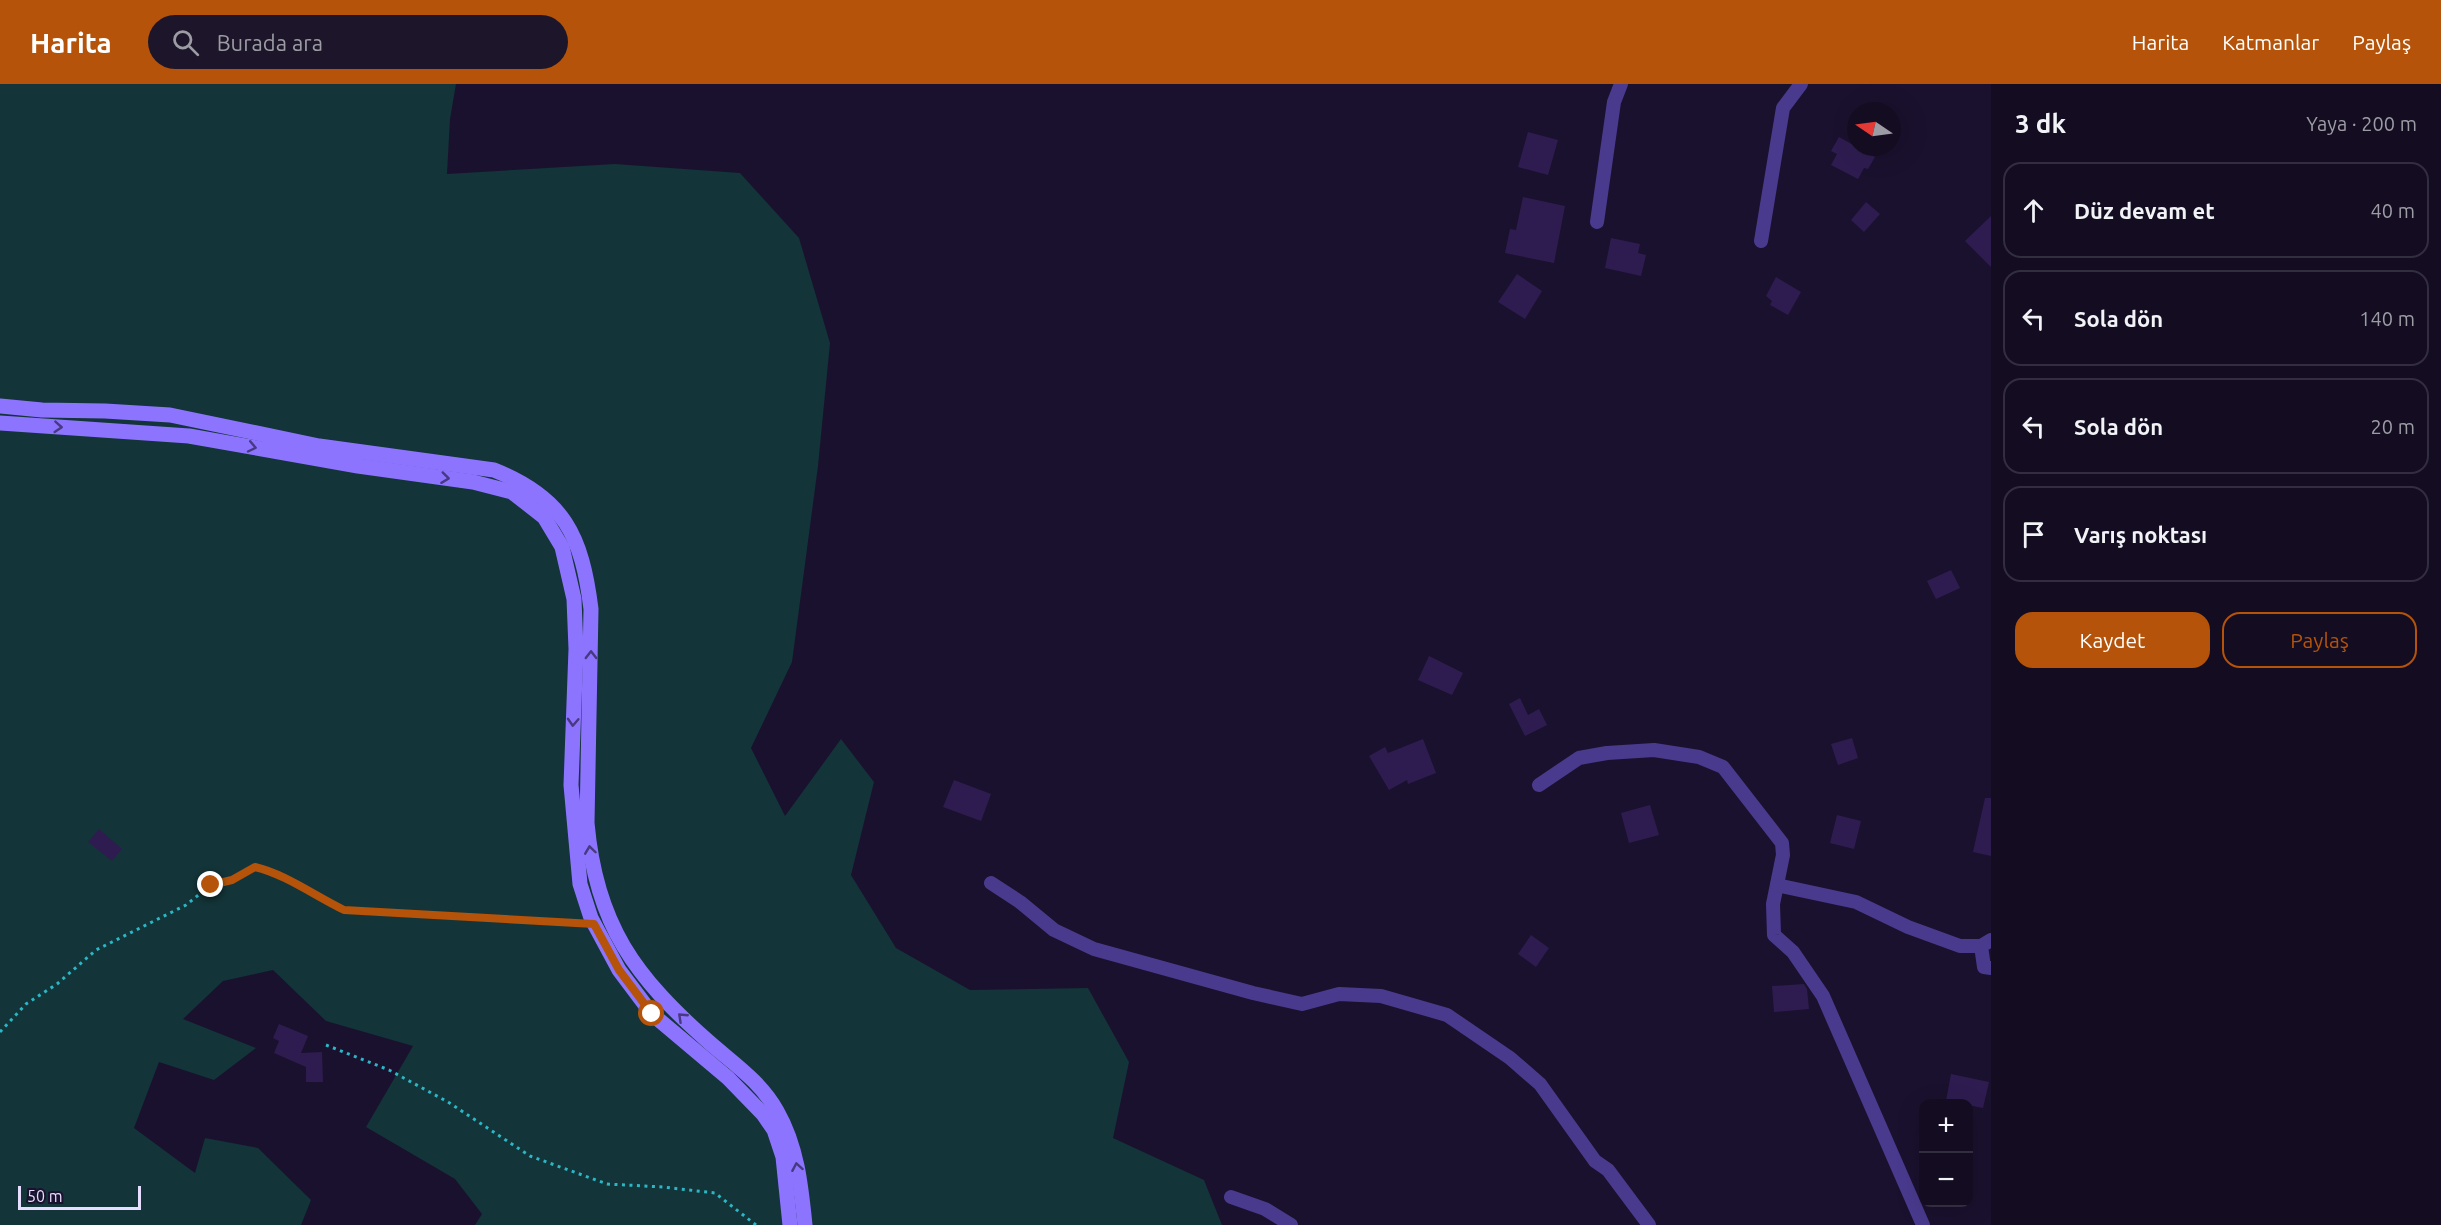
<!DOCTYPE html>
<html lang="tr">
<meta charset="utf-8">
<style>
:root{--surface:#140d22;--page:#1d162a;--text:#f1f3f6;--muted:#9d9ca5;--line:#332d40;--accent:#b45309}
body{margin:0;font-family:Ubuntu,sans-serif;background:var(--page);color:var(--text)}
.controls{position:absolute;right:18px;bottom:18px;display:grid;overflow:hidden;border-radius:12px;box-shadow:0 6px 24px #0002}
.controls button{width:54px;height:54px;display:grid;place-items:center;padding:0;border:0;border-bottom:2px solid var(--line);background:var(--surface);color:var(--text);font:30px sans-serif}
.compass{position:absolute;left:1847px;top:18px;width:54px;height:54px;border-radius:50%;background:var(--surface);box-shadow:0 6px 24px #0002;rotate:283deg}
.scale{position:absolute;left:18px;bottom:15px;width:123px;box-sizing:border-box;padding-left:6px;border:3px solid #e6ddff;border-top:0;font-size:16px;line-height:21px;white-space:nowrap;color:#e6ddff;-webkit-text-stroke:4px #1a112e;paint-order:stroke}
.stop{position:absolute;width:18px;height:18px;margin:-14px;border:4px solid #b45309;border-radius:50%;background:#fff}
.stop.end{background:#b45309;border-color:#fff;box-shadow:0 2px 6px #0008}
.list{margin:0;padding:0;list-style:none}
h2{display:flex;justify-content:space-between;align-items:center;height:78px;margin:0;padding:0 24px;font-size:26px}
h2 small{font-size:20px;font-weight:400;color:var(--muted)}
.list li{display:grid;grid-template-columns:39px 1fr auto;gap:18px;align-items:center;box-sizing:border-box;height:96px;margin:0 12px 12px;padding:0 12px;border:2px solid var(--line);border-radius:18px}
.list b{display:block;font-size:22px;white-space:nowrap}
.list em{font-size:20px;font-style:normal;color:var(--muted)}
.actions{display:flex;gap:12px;padding:18px 24px}
.actions a{flex:1;padding:14px 0;border:2px solid var(--accent);border-radius:18px;text-align:center;font-size:21px;color:var(--accent)}
.actions .main{background:var(--accent);color:#fff}
.icon{flex:none;width:33px;height:33px;fill:none;stroke:currentColor;stroke-width:2;stroke-linecap:round;stroke-linejoin:round}
.map{position:relative;flex:none;width:1991px;height:1141px;overflow:hidden}
header{display:flex;align-items:center;gap:36px;box-sizing:border-box;height:84px;padding:0 30px;background:var(--accent);color:#fff}
header strong{font-size:28px}
nav{display:flex;gap:33px;margin-inline-start:auto;font-size:21px}
.search{width:420px;height:54px;background:var(--page);display:flex;align-items:center;gap:15px;box-sizing:border-box;padding:0 21px;border-radius:33px;color:var(--muted);font-size:22px}
main{display:flex}
aside{flex:1;background:var(--surface)}
.map>svg:first-child{display:block}
</style>
<header>
<strong>Harita</strong>
<div class="search"><svg class="icon" aria-label="search" viewBox="0 0 24 24"><circle cx="10" cy="10" r="6"/><path d="M15 15l6 6"/></svg>Burada ara</div>
<nav><a>Harita</a><a>Katmanlar</a><a>Paylaş</a></nav>
</header>
<main>
<div class="map">
<svg width="1991" height="1141" viewBox="0 0 1991 1141">
<rect width="100%" height="100%" fill="#1a112e"/>
<polygon fill="#133438" points="0,0 456,0 450,35 447,90 615,80 740,89 799,154 830,259 818,382 792,578 751,664 785,732 841,655 874,698 851,791 896,864 970,906 1088,904 1129,978 1113,1054 1204,1096 1222,1141 475,1141 482,1130 455,1095 366,1043 413,962 326,937 273,886 223,897 183,935 256,964 214,996 159,978 134,1044 195,1089 205,1054 258,1064 311,1116 301,1141 0,1141"/>
<g fill="#2e1c50">
<polygon points="1528,48 1558,56 1548,91 1518,83"/>
<polygon points="1839,53 1875,73 1868,85 1864,84 1858,95 1831,81 1837,70 1831,67"/>
<polygon points="1523,113 1565,122 1554,179 1505,169 1510,145 1516,146"/>
<polygon points="1866,118 1880,130 1864,148 1851,136"/>
<polygon points="1991,132 1991,183 1965,157"/>
<polygon points="1611,154 1640,160 1638,169 1646,171 1641,192 1605,184"/>
<polygon points="1517,190 1542,207 1525,235 1498,218"/>
<polygon points="1776,193 1801,208 1788,231 1770,221 1772,217 1766,212"/>
<polygon points="1951,486 1960,504 1936,515 1927,497"/>
<polygon points="1429,572 1463,589 1452,611 1418,596"/>
<polygon points="1520,614 1528,631 1539,625 1547,641 1525,652 1509,620"/>
<polygon points="1852,654 1858,674 1838,681 1831,660"/>
<polygon points="1423,655 1436,689 1408,700 1407,696 1389,706 1369,672 1385,663 1388,669"/>
<polygon points="954,696 991,710 981,737 943,723"/>
<polygon points="1985,714 1991,714 1991,772 1973,768"/>
<polygon points="1650,721 1659,751 1629,759 1621,729"/>
<polygon points="1837,731 1861,737 1854,765 1830,759"/>
<polygon points="99,745 122,765 112,777 88,758"/>
<polygon points="1531,851 1549,864 1536,883 1518,870"/>
<polygon points="1804,900 1807,905 1809,925 1774,928 1772,902"/>
<polygon points="279,940 308,952 301,969 322,968 323,998 306,998 306,983 274,969 279,957 273,954"/>
<polygon points="1951,990 1989,998 1983,1024 1968,1021 1968,1020 1946,1017"/>
</g>
<g fill="none" stroke-linecap="round" stroke-linejoin="round">
<g stroke="#2bb7c5" stroke-width="3" stroke-dasharray="3 4.5" stroke-linecap="butt">
<path d="M0,948L26,920L57,900L96,866L186,821L211,801L232,796L255,783C285,790 316,813 344,826L577,839"/>
<polyline points="326,961 389,986 448,1018 530,1072 607,1100 663,1103 715,1109 756,1141"/>
</g>
<g stroke="#4a3a8e" stroke-width="14">
<polyline points="1597,138 1614,18 1621,0"/>
<polyline points="1761,157 1783,24 1801,0"/>
<polyline points="1539,701 1579,674 1607,669 1654,666 1699,673 1723,683 1782,759 1783,771 1773,820 1774,851 1793,868 1823,912 1923,1141"/>
<polyline points="991,799 1020,818 1054,846 1094,865 1253,909 1302,920 1339,910 1381,912 1447,931 1510,974 1540,1000 1595,1077 1608,1086 1649,1141"/>
<polyline points="1777,801 1856,818 1908,843 1960,862 1981,862"/>
<polyline points="1991,856 1981,862 1984,883 1991,884"/>
<polyline points="1231,1113 1265,1125 1291,1141"/>
</g>
<g stroke="#8d74ff" stroke-width="15">
<path d="M0,322L42,326L105,327L170,331L319,362L494,386C564,414 582,452 591,525L587,739C596,841 635,893 710,959C734,980 761,998 777,1027C797,1062 801,1101 805,1141"/>
<polyline points="0,339 189,352 358,382 473,398 512,408 544,433 562,463 574,515 576,565 571,701 580,800 591,834 619,886 652,930 728,994 763,1030 774,1046 783,1073 790,1141"/>
</g>
</g>
<defs><path id="oneway-chevron" d="M-2-3.5L2.5 0L-2 3.5" fill="none" stroke-width="1.6" stroke-linecap="round" stroke-linejoin="round" transform="scale(1.5)"/></defs>
<g stroke="#483982">
<use href="#oneway-chevron" transform="translate(58 343) rotate(4)"/>
<use href="#oneway-chevron" transform="translate(252 363) rotate(12)"/>
<use href="#oneway-chevron" transform="translate(445 394) rotate(7)"/>
<use href="#oneway-chevron" transform="translate(591 571) rotate(-90)"/>
<use href="#oneway-chevron" transform="translate(573 638) rotate(93)"/>
<use href="#oneway-chevron" transform="translate(590 766) rotate(-98)"/>
<use href="#oneway-chevron" transform="translate(682 933) rotate(-137)"/>
<use href="#oneway-chevron" transform="translate(797 1083) rotate(-100)"/>
</g>
<g fill="none" stroke-linecap="round" stroke-linejoin="round">
<path stroke="#b45309" stroke-width="8" d="M211,801L232,796L255,783C285,790 315,812 344,826L594,840L619,886L652,930"/>
</g>
</svg>
<div class="controls">
<button>+</button>
<button>−</button>
</div>
<svg class="compass" viewBox="-18 -18 36 36"><path d="M0-13l5 13h-10z" fill="#e53935"/><path d="M0 13l5-13h-10z" fill="#9d9ca5"/></svg>
<div class="scale">50 m</div>
<div class="stop" style="left:652px;top:930px"></div>
<div class="stop end" style="left:211px;top:801px"></div>
</div>
<aside>
<h2>3 dk<small>Yaya · 200 m</small></h2>
<ul class="list">
<li><svg class="icon" aria-label="ahead" viewBox="0 0 24 24"><path d="M12 20V5M6 11l6-6 6 6"/></svg><div><b>Düz devam et</b></div><em>40 m</em></li>
<li><svg class="icon" aria-label="left" viewBox="0 0 24 24"><path d="M17 20v-9H6M10 6l-5 5 5 5"/></svg><div><b>Sola dön</b></div><em>140 m</em></li>
<li><svg class="icon" aria-label="left" viewBox="0 0 24 24"><path d="M17 20v-9H6M10 6l-5 5 5 5"/></svg><div><b>Sola dön</b></div><em>20 m</em></li>
<li><svg class="icon" aria-label="arrive" viewBox="0 0 24 24"><path d="M6 21V4h12l-3 4 3 4H6"/></svg><div><b>Varış noktası</b></div></li>
</ul>
<div class="actions"><a class="main">Kaydet</a><a>Paylaş</a></div>
</aside>
</main>
